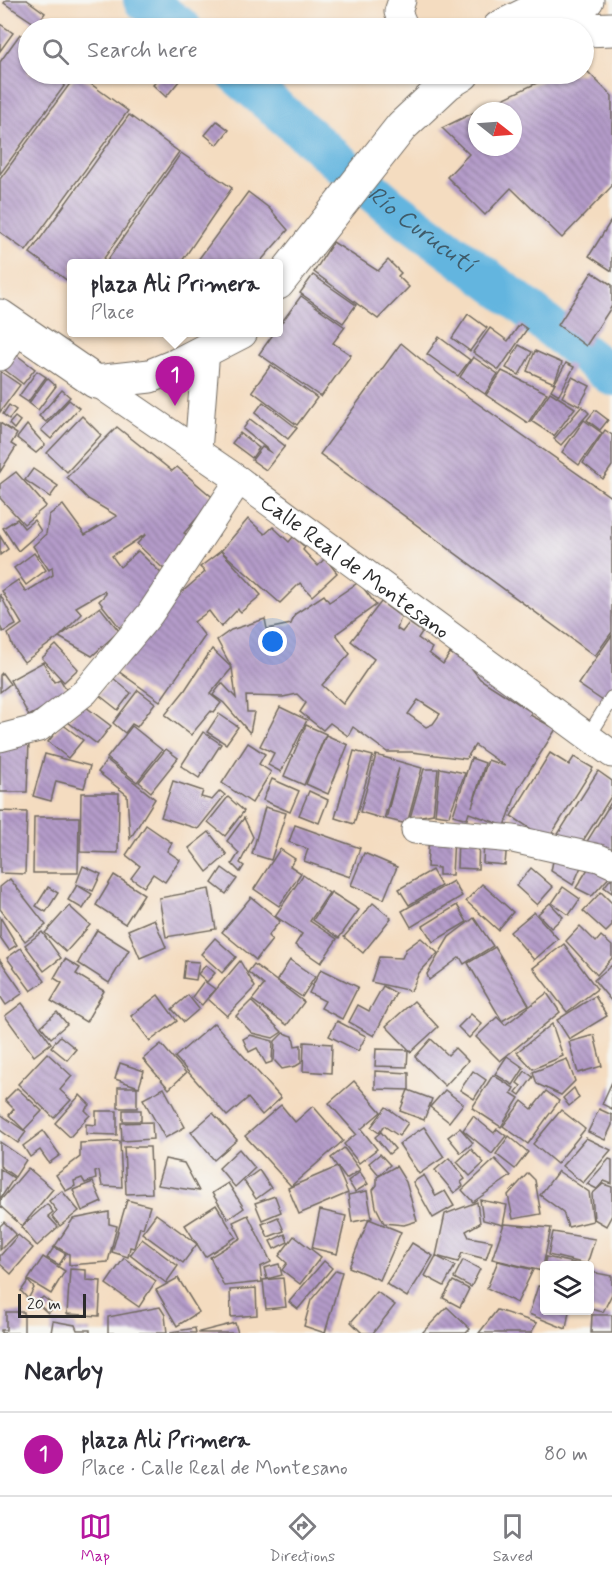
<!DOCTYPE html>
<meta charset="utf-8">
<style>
:root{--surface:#fff;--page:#f7f7f7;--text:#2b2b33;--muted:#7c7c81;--line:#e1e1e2;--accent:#b5179e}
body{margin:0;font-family:Mynerve,sans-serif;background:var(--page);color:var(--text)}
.controls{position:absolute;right:18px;bottom:18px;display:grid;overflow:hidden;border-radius:6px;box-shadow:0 2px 4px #0004}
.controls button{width:54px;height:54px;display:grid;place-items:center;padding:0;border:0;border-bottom:2px solid var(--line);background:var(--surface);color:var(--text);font:30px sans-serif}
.compass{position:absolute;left:468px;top:102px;width:54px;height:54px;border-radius:50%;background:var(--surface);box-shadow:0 2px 4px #0004;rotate:107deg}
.scale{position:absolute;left:18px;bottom:15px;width:68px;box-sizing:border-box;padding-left:6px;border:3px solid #2b2b2b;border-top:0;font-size:16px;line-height:21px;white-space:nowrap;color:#2b2b2b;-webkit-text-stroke:4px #f6f6f2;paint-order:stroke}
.you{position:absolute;left:273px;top:642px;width:21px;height:21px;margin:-15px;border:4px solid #fff;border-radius:50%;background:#1a73e8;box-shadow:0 0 0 9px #1a73e833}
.badge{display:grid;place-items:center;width:39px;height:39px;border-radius:50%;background:var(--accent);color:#fff;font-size:20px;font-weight:700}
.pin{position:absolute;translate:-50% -50px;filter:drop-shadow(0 2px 3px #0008)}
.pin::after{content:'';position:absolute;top:32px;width:21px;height:18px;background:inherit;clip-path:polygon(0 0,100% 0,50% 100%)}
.popup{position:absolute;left:67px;top:259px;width:216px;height:78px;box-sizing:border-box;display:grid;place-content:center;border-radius:6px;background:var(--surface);filter:drop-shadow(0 2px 4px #0005);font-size:20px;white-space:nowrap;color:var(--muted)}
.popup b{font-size:22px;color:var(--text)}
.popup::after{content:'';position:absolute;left:50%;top:100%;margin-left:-12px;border:12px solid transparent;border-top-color:var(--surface)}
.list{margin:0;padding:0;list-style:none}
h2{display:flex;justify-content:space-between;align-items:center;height:78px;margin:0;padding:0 24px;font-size:26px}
h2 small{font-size:20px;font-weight:400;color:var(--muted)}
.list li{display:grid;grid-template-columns:39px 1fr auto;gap:18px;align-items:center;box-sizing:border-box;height:84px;padding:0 24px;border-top:2px solid var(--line)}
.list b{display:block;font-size:22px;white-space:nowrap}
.list p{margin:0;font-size:20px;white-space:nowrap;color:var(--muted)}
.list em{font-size:20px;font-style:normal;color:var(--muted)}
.icon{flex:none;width:33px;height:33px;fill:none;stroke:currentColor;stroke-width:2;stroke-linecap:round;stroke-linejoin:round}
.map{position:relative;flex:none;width:612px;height:1333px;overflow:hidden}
.search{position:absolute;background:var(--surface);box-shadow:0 2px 4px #0004;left:18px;right:18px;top:18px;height:66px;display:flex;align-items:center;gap:15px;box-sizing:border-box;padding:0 21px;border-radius:33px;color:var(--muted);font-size:22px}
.sheet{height:162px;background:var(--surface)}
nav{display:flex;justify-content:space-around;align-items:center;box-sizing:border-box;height:84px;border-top:2px solid var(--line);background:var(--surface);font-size:16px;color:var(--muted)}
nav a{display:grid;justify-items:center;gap:3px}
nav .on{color:var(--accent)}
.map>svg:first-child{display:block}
</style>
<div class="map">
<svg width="612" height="1333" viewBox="0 0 612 1333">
<defs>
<pattern id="building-back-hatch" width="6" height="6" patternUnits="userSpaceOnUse" patternTransform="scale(1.5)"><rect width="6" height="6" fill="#b49bc9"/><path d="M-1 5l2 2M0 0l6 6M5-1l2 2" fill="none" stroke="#937fa3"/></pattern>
</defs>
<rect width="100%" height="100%" fill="#f6f6f2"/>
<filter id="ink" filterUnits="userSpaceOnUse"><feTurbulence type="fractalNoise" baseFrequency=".0167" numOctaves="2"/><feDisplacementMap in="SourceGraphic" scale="12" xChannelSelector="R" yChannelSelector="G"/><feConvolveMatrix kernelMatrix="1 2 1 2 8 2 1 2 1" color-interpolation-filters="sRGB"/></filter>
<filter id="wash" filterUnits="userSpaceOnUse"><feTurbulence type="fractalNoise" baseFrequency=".008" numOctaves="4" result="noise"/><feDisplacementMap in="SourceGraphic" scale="24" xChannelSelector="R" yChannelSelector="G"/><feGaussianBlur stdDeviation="1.35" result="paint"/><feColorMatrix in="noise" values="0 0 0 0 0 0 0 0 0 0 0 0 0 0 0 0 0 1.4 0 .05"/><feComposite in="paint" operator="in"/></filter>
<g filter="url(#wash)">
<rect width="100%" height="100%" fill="#f4dcc0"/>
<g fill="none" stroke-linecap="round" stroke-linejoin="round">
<g stroke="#64b5df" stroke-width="40">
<polyline points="143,0 182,28"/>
<path id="s1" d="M236,74L389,205L511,296L612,376"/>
</g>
</g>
<g id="blocks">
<g fill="url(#building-back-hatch)" fill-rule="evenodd">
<polygon points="6,0 27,0 45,13 37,25 4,3"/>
<polygon points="60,20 73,28 54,28"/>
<polygon points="110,21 119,28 103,28"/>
<polygon points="0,24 13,33 0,51"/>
<polygon points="20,34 28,40 28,74 73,74 0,174 0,62"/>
<polygon points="584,68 612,96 612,186 562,238 511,188 485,215 447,177 469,154 442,128 477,111 477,147 513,147 513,111 477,111 556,74 584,74"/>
<polygon points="77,74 128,111 26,251 0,232 0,179"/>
<polygon points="163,74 183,74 184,75 166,97 153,85"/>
<polygon points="129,115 179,152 100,264 72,264 72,284 30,253"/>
<polygon points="217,121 229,130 217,145 205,135"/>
<polygon points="181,153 232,188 180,264 105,264"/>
<polygon points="248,192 269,208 288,230 258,264 195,264"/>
<polygon points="612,219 612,271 589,256"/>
<polygon points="333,242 378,271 388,260 401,273 398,276 409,287 378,319 314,272"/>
<polygon points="592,272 612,285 612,306 586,346 558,325"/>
<polygon points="313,275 356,305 343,323 300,293"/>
<polygon points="301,296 345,327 333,343 351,355 321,397 259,354 274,333 279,333 279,326"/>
<polygon points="468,314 487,328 470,351 452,338"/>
<polygon points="520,324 527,329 499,370 473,352 490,328 508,341"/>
<polygon points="439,337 470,360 458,376 427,354"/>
<polygon points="401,343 457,389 612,498 612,632 595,656 320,454"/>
<polygon points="519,345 532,352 519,375 506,368"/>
<polygon points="535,351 562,363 554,383 527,371"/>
<polygon points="14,353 35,369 23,384 1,367"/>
<polygon points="473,357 498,374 485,394 460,377"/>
<polygon points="566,363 574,367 559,395 551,390"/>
<polygon points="271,365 317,398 297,425 252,391"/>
<polygon points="37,371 46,377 28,402 19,396"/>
<polygon points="502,371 547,393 528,423 486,395"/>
<polygon points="1,372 20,385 0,412 0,373"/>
<polygon points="572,377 590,386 579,406 562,397"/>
<polygon points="47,378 56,386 38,410 29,403"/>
<polygon points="62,390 70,397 46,422 39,416"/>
<polygon points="550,392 575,408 554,436 531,421"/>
<polygon points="69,400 79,408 51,439 41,430"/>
<polygon points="263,402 297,428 288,439 255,413"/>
<polygon points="9,405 16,410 9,419 3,414"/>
<polygon points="582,406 589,413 561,445 554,439"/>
<polygon points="595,410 608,420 600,430 587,420"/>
<polygon points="82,416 101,435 67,472 47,453"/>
<polygon points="15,417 20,421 14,429 9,424"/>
<polygon points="250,419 285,446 266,470 252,460 262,447 272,453 243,429"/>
<polygon points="584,420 602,433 579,465 562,452"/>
<polygon points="0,423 17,434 11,444 16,447 0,472"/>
<polygon points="27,425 45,445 36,453 17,438"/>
<polygon points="117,427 172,471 177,467 218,502 205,525 198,517 184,533 197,541 170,575 137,544 146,534 112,556 120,567 138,551 165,577 141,603 144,608 120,628 99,601 106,594 104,591 76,607 82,614 59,637 100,607 119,631 92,656 59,637 24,662 13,647 8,634 22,624 2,591 18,580 26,592 53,575 52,567 49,570 33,546 46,534 49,515 63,505 85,535 117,516 88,499 67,477"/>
<polygon points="605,430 612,435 612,466 603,479 583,463"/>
<polygon points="240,433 259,448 252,458 232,443"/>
<polygon points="33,469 58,486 50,497 25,480"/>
<polygon points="16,472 46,506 24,524 0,498 0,484"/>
<polygon points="17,519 24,528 34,520 41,531 18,551 3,528"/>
<polygon points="248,519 265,534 273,527 289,542 293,537 305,547 303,550 318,566 325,558 337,573 312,596 300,583 280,603 221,551"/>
<polygon points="0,536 8,549 0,555"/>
<polygon points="221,551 261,595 241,612 238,609 221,627 209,611 194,622 205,636 160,701 118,671 172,601 205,572 200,567"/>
<polygon points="34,553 46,570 26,585 14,568"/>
<path d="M359,582L376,605L336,634L350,654L322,685L343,704L374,659L351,641L381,602L401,617L397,629L402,632L409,623L422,632L418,638L432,648L429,653L443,664L450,653L470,666L480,679L533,713L530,715L556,729L518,789L505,826L469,813L467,819L453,815L471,758L485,763L472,807L488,760L505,766L475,745L466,759L412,752H387L353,727L348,736L330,723L323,730L300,712L306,703L297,694L283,697L246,696L247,712H254L250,733L224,703L213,695L222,683L236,698L232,668L210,694L221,703L214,712L211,711L191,735L165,715L185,690L212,649L232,668L217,640L231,630L265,619L267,629L291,624L295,614L324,595L329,602ZM418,700L440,714L433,724L426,727L408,714Z"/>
<polygon points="0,594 16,625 3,632 0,626"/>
<polygon points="612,635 612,693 606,703 578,684"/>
<polygon points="56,645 78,669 64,682 42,658"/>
<polygon points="43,662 54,682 60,679 69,694 29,716 10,680"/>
<polygon points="2,673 10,684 0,692 0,675"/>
<polygon points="113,678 131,693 118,710 99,695"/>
<polygon points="138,690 155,703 137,727 132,724 125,733 113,723"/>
<polygon points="82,704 111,726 97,744 68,722"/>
<polygon points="280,707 307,720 281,772 268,765 274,753 260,746"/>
<polygon points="219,714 238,727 226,744 207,732"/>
<polygon points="62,724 83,740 68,758 48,742"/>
<polygon points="306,725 326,734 304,785 284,776"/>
<polygon points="132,726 162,750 137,782 107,758"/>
<polygon points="203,732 221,744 199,778 181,766"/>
<polygon points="326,735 348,745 328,794 306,784"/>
<polygon points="0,741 29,742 27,792 0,792"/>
<polygon points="248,743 265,754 259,764 271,772 252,803 222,783"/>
<polygon points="166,749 178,758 151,792 139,782"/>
<polygon points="354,751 373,756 354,824 335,818"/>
<polygon points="550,753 569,765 574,757 593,768 548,840 511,816"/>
<polygon points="45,754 90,766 84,788 56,781 51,801 33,796"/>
<polygon points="376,755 422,768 407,824 386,819 399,768 384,819 360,812"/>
<polygon points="107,760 155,799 130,839 127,795 98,772"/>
<polygon points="440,768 465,773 449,816 435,814"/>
<polygon points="424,769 438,769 433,814 410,818"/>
<polygon points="598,771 612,781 612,795 581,844 553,842"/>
<polygon points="272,779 299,791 290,812 263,800"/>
<polygon points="173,781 203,791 201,797 212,800 220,791 225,795 198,829 161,817"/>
<polygon points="309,791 328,800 319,823 299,815"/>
<polygon points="81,793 119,793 118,853 80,852"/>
<polygon points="228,797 244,811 225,836 208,822"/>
<polygon points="612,801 612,852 586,843"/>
<polygon points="265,807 286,813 271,860 252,854"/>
<polygon points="0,811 27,812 25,874 0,873"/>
<polygon points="34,817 79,817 78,873 33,873"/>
<polygon points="244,818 253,837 240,863 244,866 240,872 232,864 239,853 227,841"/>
<polygon points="146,825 172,843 167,851 180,860 165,882 153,874 144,887 131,878 140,866 126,855"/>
<polygon points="295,825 360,848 350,877 304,861 308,849 289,842"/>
<polygon points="209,832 227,855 207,872 189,848"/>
<polygon points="429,836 454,837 452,875 439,875 439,868 427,867"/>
<polygon points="458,837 479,839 478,869 457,868"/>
<polygon points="484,840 507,842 505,865 483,863"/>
<polygon points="280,849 295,859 290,866 301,873 279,906 254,889"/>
<polygon points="555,851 585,858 573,885 551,871"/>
<polygon points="364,853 397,867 384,899 351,885"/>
<polygon points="591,864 612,874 592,896 576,888"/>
<polygon points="83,866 101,874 93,891 76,884"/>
<polygon points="222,868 237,879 226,894 212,883"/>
<polygon points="531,868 553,887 537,905 516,886"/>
<polygon points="432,870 441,886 409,905 399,889"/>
<polygon points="114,875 144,894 125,924 96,905"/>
<polygon points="303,875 329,893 310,921 337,939 321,963 295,945 302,934 275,916"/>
<polygon points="612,877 612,893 604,887"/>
<polygon points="10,879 46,925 25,941 0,909 0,887"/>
<polygon points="453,881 462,896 411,927 402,911"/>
<polygon points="482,884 513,912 498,930 466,901"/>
<polygon points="77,885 92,894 83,909 68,900"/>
<polygon points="48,887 58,893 46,912 36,906"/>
<polygon points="563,887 580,899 569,915 552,903"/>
<polygon points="209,889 216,929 166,937 159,898"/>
<polygon points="331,892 359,910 339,938 313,920"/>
<polygon points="601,892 612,903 612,926 606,932 583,911"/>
<polygon points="251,897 280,921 268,936 272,940 256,960 222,932"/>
<polygon points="373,903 391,918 363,953 344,937"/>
<polygon points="550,903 563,917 551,928 538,914"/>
<polygon points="457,905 467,922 433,942 423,926"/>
<polygon points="69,906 90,925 66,952 45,933"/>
<polygon points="534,912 558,939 534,960 510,932"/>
<polygon points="0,917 17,945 9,950 0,937"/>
<polygon points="474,918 493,946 464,964 460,957 429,980 427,974 449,937"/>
<polygon points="154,919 166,947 140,958 128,930"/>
<polygon points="580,926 596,942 601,936 612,946 612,958 597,975 566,941"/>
<polygon points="97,930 129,950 109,983 78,963"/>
<polygon points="42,932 61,958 44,971 25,945"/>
<polygon points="215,938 236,957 222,973 201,954"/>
<polygon points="421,938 438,953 419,973 411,991 371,982 379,957 402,958 406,949"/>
<polygon points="564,944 597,989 567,1012 533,968"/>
<polygon points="495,947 529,1005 502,1021 468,963"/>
<polygon points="21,948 45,981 31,991 7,958"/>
<polygon points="65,959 80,968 76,974 104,991 86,1022 51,1001 62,983 54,978"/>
<polygon points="0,960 23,993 6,1005 0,996"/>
<polygon points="290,960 315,977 302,997 277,980"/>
<polygon points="185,961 199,962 196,980 183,978"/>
<polygon points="240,961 255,987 227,1016 208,999"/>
<polygon points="254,964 304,1002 287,1025 252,1000 264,985 248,972"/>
<polygon points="206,965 215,973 207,982 198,974"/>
<polygon points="612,965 612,1002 594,980"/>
<polygon points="321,969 358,987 342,1019 321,1008 325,1001 309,993"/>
<polygon points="204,981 215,989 202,1005 192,997"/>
<polygon points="383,986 396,993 374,1036 349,1022 358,1005 369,1011"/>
<polygon points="547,993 560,1012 500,1061 476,1037 497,1017 505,1025"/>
<polygon points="158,995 177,1021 150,1041 131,1016"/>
<polygon points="188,995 199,1009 184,1022 172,1009"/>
<polygon points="595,996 607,1016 569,1039 557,1020"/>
<polygon points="251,1001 282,1032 273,1038 252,1033 236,1016"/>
<polygon points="414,1001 438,1027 411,1052 386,1026"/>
<polygon points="22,1003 51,1043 34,1056 5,1016"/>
<polygon points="57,1012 67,1024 51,1038 41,1026"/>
<polygon points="471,1014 482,1024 469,1038 458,1027"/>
<polygon points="337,1021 366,1036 358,1051 329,1036"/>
<polygon points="214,1023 281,1098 262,1115 248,1098 227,1116 175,1057"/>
<polygon points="552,1024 563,1056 533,1069 517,1052"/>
<polygon points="283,1033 293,1036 295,1046 301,1045 301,1063 296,1066 282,1069 274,1060 275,1041"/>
<polygon points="250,1035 273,1041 272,1062 266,1064 257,1048 249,1052 243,1039"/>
<polygon points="594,1035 602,1066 578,1073 569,1042"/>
<polygon points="60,1036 76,1049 67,1060 51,1047"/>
<polygon points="431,1039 448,1055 455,1048 468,1061 445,1086 415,1057"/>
<polygon points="304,1042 332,1044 331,1073 303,1071"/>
<polygon points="161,1044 186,1073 169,1089 143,1059"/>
<polygon points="376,1049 408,1050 407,1067 375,1066"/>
<polygon points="47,1053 72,1076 60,1090 71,1100 54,1118 18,1084"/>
<polygon points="507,1056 524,1068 513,1085 495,1074"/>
<polygon points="567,1059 575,1081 561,1095 537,1084 533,1072"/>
<polygon points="120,1063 144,1071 139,1087 115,1079"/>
<polygon points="375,1071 409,1073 409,1090 375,1089"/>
<polygon points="473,1071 486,1080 474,1099 460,1090"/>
<polygon points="525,1071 533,1077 520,1095 516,1092 521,1086 517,1083"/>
<polygon points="493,1075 514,1088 511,1093 519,1098 501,1127 472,1108"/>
<polygon points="354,1081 381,1112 361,1129 377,1149 359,1163 344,1144 356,1134 329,1103"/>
<polygon points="612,1082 612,1109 602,1104"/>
<rect x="118" y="1087" width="19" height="21"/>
<polygon points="17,1088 42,1111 24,1130 9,1115 14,1109 5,1100"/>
<polygon points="164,1088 185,1127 165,1138 143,1099"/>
<polygon points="574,1088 579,1098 569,1106 563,1098"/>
<polygon points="408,1090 432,1099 424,1120 400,1111"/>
<polygon points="445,1090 463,1104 449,1122 430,1107"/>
<polygon points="546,1091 559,1101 528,1144 503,1126 522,1101 532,1109"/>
<polygon points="80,1095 90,1105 85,1110 90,1115 70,1137 55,1123"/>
<polygon points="281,1105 295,1122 313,1106 343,1141 291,1186 245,1136"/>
<polygon points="386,1107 408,1123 399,1136 384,1126 379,1133 371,1127"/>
<polygon points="599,1109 612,1115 612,1125 605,1140 588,1132"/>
<rect x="123" y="1110" width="18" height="11"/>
<polygon points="561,1110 585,1129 557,1164 533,1144"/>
<polygon points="96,1111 117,1111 117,1135 86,1134 86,1124 96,1125"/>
<polygon points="213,1113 237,1140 214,1160 191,1132"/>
<polygon points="0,1114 26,1132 18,1143 0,1130"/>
<polygon points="473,1116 494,1133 497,1129 506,1136 492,1154 463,1130"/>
<polygon points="152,1122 153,1139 122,1141 121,1123"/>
<polygon points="424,1127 444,1157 419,1174 399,1144"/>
<polygon points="460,1128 473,1143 461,1153 448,1137"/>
<polygon points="43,1131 60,1155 49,1163 40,1150 30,1157 23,1146"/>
<polygon points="381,1132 395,1149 389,1154 375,1137"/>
<polygon points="509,1136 528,1152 515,1169 496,1154"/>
<polygon points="586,1138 611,1150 583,1183 562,1166"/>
<polygon points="120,1141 122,1187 102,1186 99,1171 95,1172 96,1179 85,1183 82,1178 74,1181 75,1186 66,1191 56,1175 80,1157 80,1143"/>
<polygon points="0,1142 26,1160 15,1177 0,1166"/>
<polygon points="124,1147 150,1147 152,1193 126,1194"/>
<polygon points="344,1148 360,1170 346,1179 331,1158"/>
<polygon points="239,1149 255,1168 235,1187 219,1168"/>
<polygon points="471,1149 484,1163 470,1176 457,1162"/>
<polygon points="380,1154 390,1165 379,1175 369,1163"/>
<polygon points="449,1158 465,1179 461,1182 463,1186 454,1193 435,1170"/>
<polygon points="165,1159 184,1163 199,1191 157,1185"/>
<polygon points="495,1159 511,1176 473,1202 462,1190"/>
<polygon points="609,1159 612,1160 612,1184 604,1181 597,1189 587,1184"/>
<polygon points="396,1166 406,1182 417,1221 404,1225 384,1223 376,1207 373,1190 377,1185 377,1177"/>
<polygon points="337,1167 348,1193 299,1214 288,1188"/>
<polygon points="28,1168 53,1189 22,1226 0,1206 0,1201"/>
<polygon points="0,1169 14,1178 0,1199"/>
<polygon points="259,1170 271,1188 256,1199 244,1181"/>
<polygon points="558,1171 589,1192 593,1221 568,1227 563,1212 540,1195"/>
<polygon points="360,1172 368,1184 355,1192 348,1181"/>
<polygon points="528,1173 535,1180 541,1214 513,1219 508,1195"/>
<polygon points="424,1175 436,1196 445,1191 454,1206 433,1218 413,1182"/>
<polygon points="93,1182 102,1202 82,1211 73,1190"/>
<polygon points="228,1183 244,1208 228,1219 212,1193"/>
<polygon points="603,1184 612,1187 612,1215 606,1226 594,1219 592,1194"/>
<polygon points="62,1191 79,1211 60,1226 52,1216 57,1211 49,1201"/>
<polygon points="367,1191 372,1218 352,1222 348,1195"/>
<polygon points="275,1196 281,1212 262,1220 255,1203"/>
<polygon points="127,1200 150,1206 143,1228 140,1227 134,1248 130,1247 128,1257 112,1252"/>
<polygon points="480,1200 507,1205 503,1225 483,1220"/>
<polygon points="477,1202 480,1223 466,1231 469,1237 492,1241 486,1259 462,1253 458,1262 436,1256 445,1214"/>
<polygon points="47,1204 53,1212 48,1216 58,1227 37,1246 21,1227"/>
<polygon points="216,1205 236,1237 205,1257 185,1225"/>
<polygon points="320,1210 346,1216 337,1254 312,1248"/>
<polygon points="109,1212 109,1224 117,1226 108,1262 69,1265 69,1254 55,1246 73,1219"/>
<polygon points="156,1214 197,1244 183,1263 142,1233"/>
<polygon points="248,1215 271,1262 260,1267 262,1282 224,1286 210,1257 241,1238 233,1222"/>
<polygon points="278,1217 284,1231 268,1237 262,1224"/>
<polygon points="369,1219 401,1232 380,1280 349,1267"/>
<polygon points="4,1222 16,1234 0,1250 0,1226"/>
<polygon points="504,1224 551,1228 542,1271 492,1259"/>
<polygon points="553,1232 595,1239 587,1264 548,1255"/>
<polygon points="285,1234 288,1242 274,1249 270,1241"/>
<polygon points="18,1235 33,1248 11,1274 0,1264 0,1256"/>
<polygon points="294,1236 321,1257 300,1284 282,1270 287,1263 279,1256"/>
<polygon points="142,1239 178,1266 166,1283 130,1255"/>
<polygon points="412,1243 433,1256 407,1297 386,1284"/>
<polygon points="54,1247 66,1254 59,1265 47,1258"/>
<polygon points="436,1256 455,1266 444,1286 425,1276"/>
<polygon points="43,1257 65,1271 51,1294 28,1280"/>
<polygon points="546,1257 579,1264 578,1266 544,1266"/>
<polygon points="124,1258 156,1281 139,1307 106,1284"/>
<polygon points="463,1260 480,1269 471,1287 454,1278"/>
<polygon points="324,1261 332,1268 298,1309 289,1302"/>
<polygon points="498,1261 533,1270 517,1303 487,1288"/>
<polygon points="279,1264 282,1275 267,1279 264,1268"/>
<polygon points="70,1269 86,1270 86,1280 101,1281 99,1316 67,1314"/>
<polygon points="336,1270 342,1272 325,1333 304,1326 311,1300"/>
<polygon points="591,1272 612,1276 612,1294 603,1312 590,1309 590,1276"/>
<polygon points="178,1278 199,1312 177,1326 156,1290"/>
<polygon points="283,1278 286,1307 266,1309 263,1280"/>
<polygon points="28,1281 34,1288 28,1299 21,1291"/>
<polygon points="453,1281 469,1289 460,1307 443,1298"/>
<polygon points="538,1286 544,1287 544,1311 569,1311 566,1329 529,1314"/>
<polygon points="256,1288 257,1315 231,1317 230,1290"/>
<polygon points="377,1292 395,1305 373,1333 362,1333 351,1322"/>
<polygon points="43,1297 55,1306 48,1313 37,1303"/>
<polygon points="160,1307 165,1315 167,1333 108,1333 108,1317"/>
<polygon points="447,1307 470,1329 466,1333 422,1333"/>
<polygon points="497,1310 537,1323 531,1333 479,1333"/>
<polygon points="6,1312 24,1312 24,1333 1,1333 1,1330 6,1330"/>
<polygon points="592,1315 612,1315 612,1333 591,1333"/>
<polygon points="53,1321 75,1325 77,1330 90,1330 90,1333 51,1333"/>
<polygon points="235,1323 238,1333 199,1333 199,1332"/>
<polygon points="195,1328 196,1333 171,1333 171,1332"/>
</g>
</g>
</g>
<g filter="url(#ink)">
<use href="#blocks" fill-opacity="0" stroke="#71695f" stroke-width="1.5"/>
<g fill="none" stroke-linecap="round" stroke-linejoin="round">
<g stroke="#71695f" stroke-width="16">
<polyline id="service" points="588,737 612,698"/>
</g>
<g stroke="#71695f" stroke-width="29">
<g id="minor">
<polyline points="402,0 398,12 405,28"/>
<polyline points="0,357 18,329"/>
<path id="s2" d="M96,382L239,480L612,754"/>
<polyline points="198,451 206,350"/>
<polyline points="0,738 39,728 85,692 150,614 239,480"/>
<polyline points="415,830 513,839 599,858 612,864"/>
</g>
</g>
<g stroke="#71695f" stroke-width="35">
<g id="secondary">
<polyline points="499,28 527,14 587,0"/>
<polyline points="584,30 612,29"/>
<polyline points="278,283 402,126 448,83 463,74"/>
<polyline points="0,316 96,382 150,376 177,365 241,332"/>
</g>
</g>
<use href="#service" stroke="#fff" stroke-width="14"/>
<use href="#minor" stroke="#fff" stroke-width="27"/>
<use href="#secondary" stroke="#fff" stroke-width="33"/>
</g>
</g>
<g text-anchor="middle" stroke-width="5" stroke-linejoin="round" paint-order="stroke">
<g font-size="22" fill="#2b2b2b" stroke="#f6f6f2">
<text dy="8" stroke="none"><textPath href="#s2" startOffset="318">Calle Real de Montesano</textPath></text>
</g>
<g font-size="24" font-style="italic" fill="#3f5b6a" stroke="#f6f6f2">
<text dy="8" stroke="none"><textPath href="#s1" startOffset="242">Río Curucutí</textPath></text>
</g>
</g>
</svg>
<div class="controls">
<button><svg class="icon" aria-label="layers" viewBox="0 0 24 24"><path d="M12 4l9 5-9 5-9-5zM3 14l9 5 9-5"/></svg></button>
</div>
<svg class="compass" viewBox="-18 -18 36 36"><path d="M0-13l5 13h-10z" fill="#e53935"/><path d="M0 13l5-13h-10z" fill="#7c7c81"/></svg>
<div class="scale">20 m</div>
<div class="you"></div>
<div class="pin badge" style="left:175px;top:406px">1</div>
<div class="popup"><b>plaza Ali Primera</b>Place</div>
<div class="search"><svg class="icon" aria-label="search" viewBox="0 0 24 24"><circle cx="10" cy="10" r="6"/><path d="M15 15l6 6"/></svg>Search here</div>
</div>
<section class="sheet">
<h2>Nearby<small></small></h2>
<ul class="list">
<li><span class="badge">1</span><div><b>plaza Ali Primera</b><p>Place · Calle Real de Montesano</p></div><em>80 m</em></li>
</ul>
</section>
<nav>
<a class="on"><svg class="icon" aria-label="map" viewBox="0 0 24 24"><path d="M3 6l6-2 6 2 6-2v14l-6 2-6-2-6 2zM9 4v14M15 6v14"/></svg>Map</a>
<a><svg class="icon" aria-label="directions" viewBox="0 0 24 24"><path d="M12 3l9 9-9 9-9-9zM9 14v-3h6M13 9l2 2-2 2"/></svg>Directions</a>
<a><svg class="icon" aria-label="saved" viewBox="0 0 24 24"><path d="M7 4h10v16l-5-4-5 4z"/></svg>Saved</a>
</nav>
